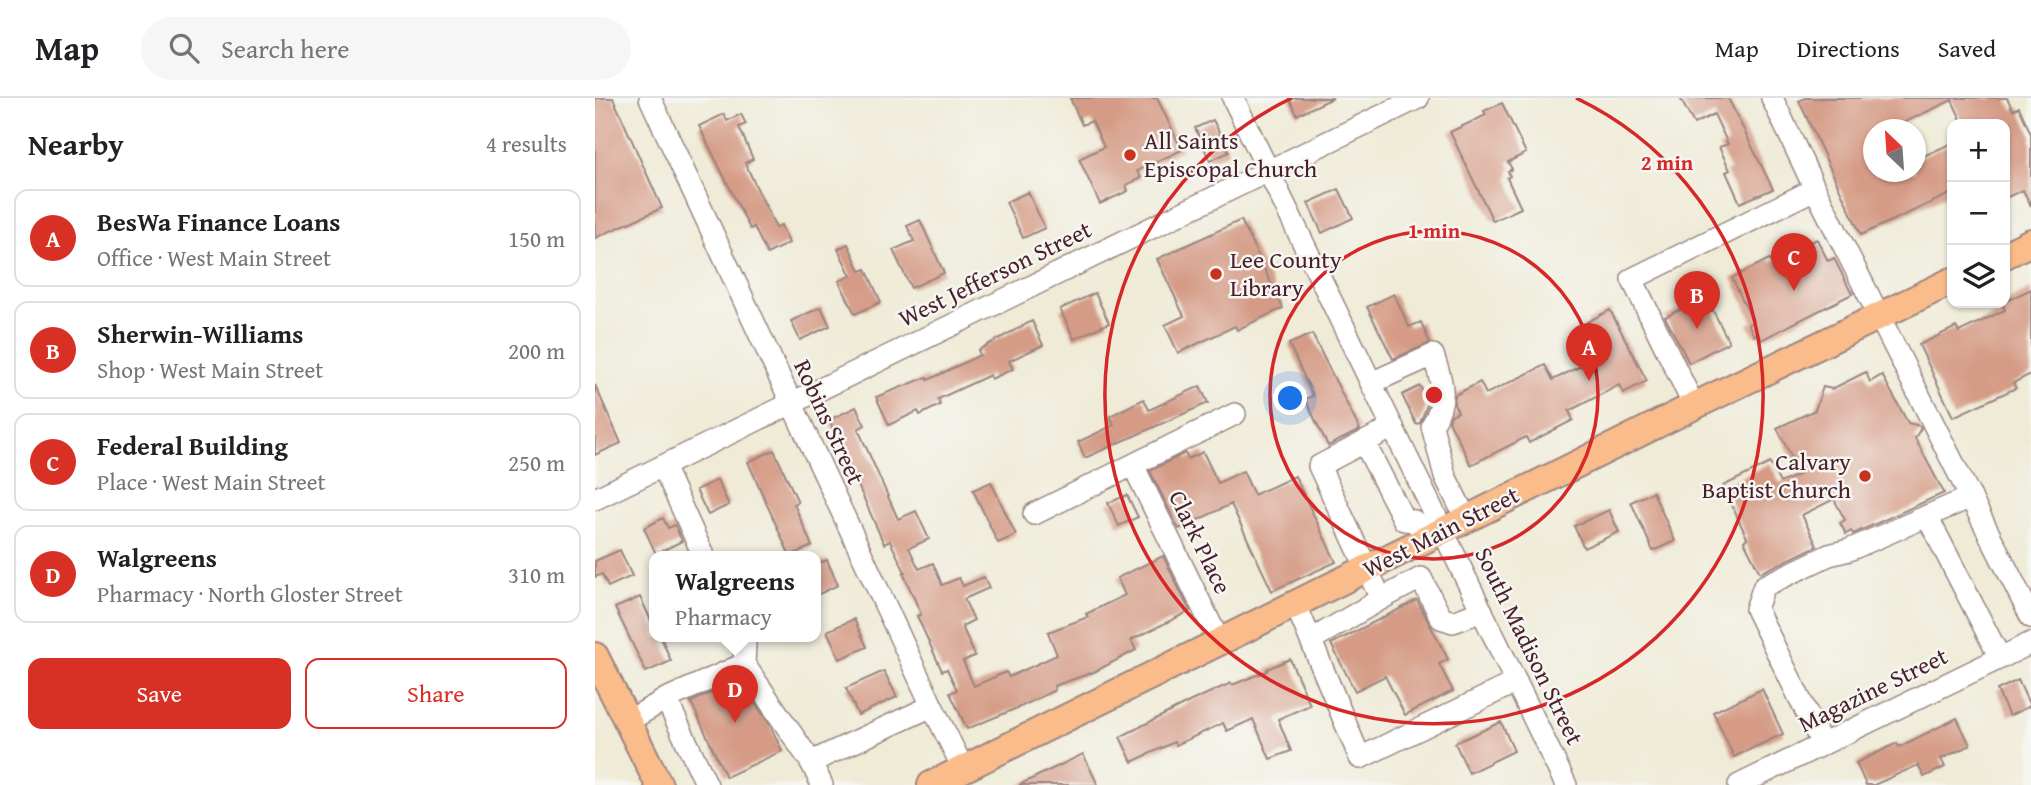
<!DOCTYPE html>
<meta charset="utf-8">
<style>
:root{--surface:#fff;--page:#f6f6f6;--text:#202124;--muted:#757577;--line:#e0e0e0;--accent:#d93025}
body{margin:0;font-family:"Gentium Book Plus",serif;background:var(--page);color:var(--text)}
.controls{position:absolute;right:21px;top:21px;display:grid;overflow:hidden;border-radius:14px;box-shadow:0 2px 5px #0004}
.controls button{width:63px;height:63px;display:grid;place-items:center;padding:0;border:0;border-bottom:2px solid var(--line);background:var(--surface);color:var(--text);font:35px sans-serif}
.compass{position:absolute;left:1268px;top:21px;width:63px;height:63px;border-radius:50%;background:var(--surface);box-shadow:0 2px 5px #0004;rotate:335deg}
.you{position:absolute;left:696px;top:301px;width:24px;height:24px;margin:-18px;border:5px solid #fff;border-radius:50%;background:#1a73e8;box-shadow:0 0 0 10px #1a73e833}
.badge{display:grid;place-items:center;width:46px;height:46px;border-radius:50%;background:var(--accent);color:#fff;font-size:23px;font-weight:700}
.pin{position:absolute;translate:-50% -58px;filter:drop-shadow(0 2px 4px #0008)}
.pin::after{content:'';position:absolute;top:37px;width:24px;height:21px;background:inherit;clip-path:polygon(0 0,100% 0,50% 100%)}
.popup{position:absolute;left:54px;top:453px;width:172px;height:91px;box-sizing:border-box;display:grid;place-content:center;border-radius:14px;background:var(--surface);filter:drop-shadow(0 2px 5px #0005);font-size:23px;white-space:nowrap;color:var(--muted)}
.popup b{font-size:26px;color:var(--text)}
.popup::after{content:'';position:absolute;left:50%;top:100%;margin-left:-14px;border:14px solid transparent;border-top-color:var(--surface)}
.list{margin:0;padding:0;list-style:none}
h2{display:flex;justify-content:space-between;align-items:center;height:91px;margin:0;padding:0 28px;font-size:30px}
h2 small{font-size:23px;font-weight:400;color:var(--muted)}
.list li{display:grid;grid-template-columns:46px 1fr auto;gap:21px;align-items:center;box-sizing:border-box;height:98px;margin:0 14px 14px;padding:0 14px;border:2px solid var(--line);border-radius:14px}
.list b{display:block;font-size:26px;white-space:nowrap}
.list p{margin:0;font-size:23px;white-space:nowrap;color:var(--muted)}
.list em{font-size:23px;font-style:normal;color:var(--muted)}
.actions{display:flex;gap:14px;padding:21px 28px}
.actions a{flex:1;padding:16px 0;border:2px solid var(--accent);border-radius:14px;text-align:center;font-size:24px;color:var(--accent)}
.actions .main{background:var(--accent);color:#fff}
.icon{flex:none;width:38px;height:38px;fill:none;stroke:currentColor;stroke-width:2;stroke-linecap:round;stroke-linejoin:round}
.map{position:relative;flex:none;width:1436px;height:687px;overflow:hidden}
header{display:flex;align-items:center;gap:42px;box-sizing:border-box;height:98px;padding:0 35px;background:var(--surface);border-bottom:2px solid var(--line)}
header strong{font-size:33px}
nav{display:flex;gap:38px;margin-inline-start:auto;font-size:24px}
.search{width:490px;height:63px;background:var(--page);display:flex;align-items:center;gap:18px;box-sizing:border-box;padding:0 24px;border-radius:38px;color:var(--muted);font-size:26px}
main{display:flex}
aside{flex:1;background:var(--surface)}
.map>svg:first-child{display:block}
</style>
<header>
<strong>Map</strong>
<div class="search"><svg class="icon" aria-label="search" viewBox="0 0 24 24"><circle cx="10" cy="10" r="6"/><path d="M15 15l6 6"/></svg>Search here</div>
<nav><a>Map</a><a>Directions</a><a>Saved</a></nav>
</header>
<main>
<aside>
<h2>Nearby<small>4 results</small></h2>
<ul class="list">
<li><span class="badge">A</span><div><b>BesWa Finance Loans</b><p>Office · West Main Street</p></div><em>150 m</em></li>
<li><span class="badge">B</span><div><b>Sherwin-Williams</b><p>Shop · West Main Street</p></div><em>200 m</em></li>
<li><span class="badge">C</span><div><b>Federal Building</b><p>Place · West Main Street</p></div><em>250 m</em></li>
<li><span class="badge">D</span><div><b>Walgreens</b><p>Pharmacy · North Gloster Street</p></div><em>310 m</em></li>
</ul>
<div class="actions"><a class="main">Save</a><a>Share</a></div>
</aside>
<div class="map">
<svg width="1436" height="687" viewBox="0 0 1436 687">
<rect width="100%" height="100%" fill="#f6f6f2"/>
<filter id="ink" filterUnits="userSpaceOnUse"><feTurbulence type="fractalNoise" baseFrequency=".0143" numOctaves="2"/><feDisplacementMap in="SourceGraphic" scale="14" xChannelSelector="R" yChannelSelector="G"/><feConvolveMatrix kernelMatrix="1 2 1 2 8 2 1 2 1" color-interpolation-filters="sRGB"/></filter>
<filter id="wash" filterUnits="userSpaceOnUse"><feTurbulence type="fractalNoise" baseFrequency=".00686" numOctaves="4" result="noise"/><feDisplacementMap in="SourceGraphic" scale="28" xChannelSelector="R" yChannelSelector="G"/><feGaussianBlur stdDeviation="1.57" result="paint"/><feColorMatrix in="noise" values="0 0 0 0 0 0 0 0 0 0 0 0 0 0 0 0 0 1.4 0 .05"/><feComposite in="paint" operator="in"/></filter>
<g filter="url(#wash)">
<rect width="100%" height="100%" fill="#efebd7"/>
<g id="blocks">
<g fill="#d59b86">
<polygon points="0,0 18,0 67,110 0,140"/>
<polygon points="475,0 562,0 587,52 542,73 546,80 531,87 533,93 505,106 484,61 509,49 497,23 487,27"/>
<polygon points="694,0 738,0 702,17"/>
<polygon points="1085,0 1133,0 1178,91 1145,105 1131,74 1135,72 1124,49 1133,46 1119,16 1099,26"/>
<polygon points="1210,0 1412,0 1418,12 1424,9 1436,36 1436,108 1428,92 1410,100 1410,26 1368,26 1357,2 1293,32 1278,32 1278,74 1320,74 1320,62 1357,45 1357,95 1266,137 1204,3"/>
<polygon points="907,5 931,55 913,64 917,71 913,73 915,78 912,80 926,110 898,123 855,34 891,17 889,13"/>
<polygon points="129,16 132,23 146,16 151,26 144,29 158,61 150,65 181,130 186,127 194,145 172,156 159,129 155,131 104,28"/>
<polygon points="618,22 634,54 615,63 600,30"/>
<polygon points="744,91 758,120 727,135 713,105"/>
<polygon points="433,94 450,130 428,140 411,104"/>
<polygon points="325,122 349,175 316,190 298,152 319,143 312,128"/>
<polygon points="646,122 688,210 642,232 640,228 583,255 570,227 589,218 562,161"/>
<polygon points="1222,141 1233,163 1239,160 1257,196 1166,242 1163,235 1159,238 1153,226 1158,224 1137,180 1174,161 1176,164"/>
<polygon points="253,146 265,173 271,171 286,204 260,216 244,183 256,178 243,151"/>
<polygon points="1101,179 1134,244 1094,265 1070,219 1094,207 1084,188"/>
<polygon points="1436,191 1436,276 1418,285 1421,290 1358,319 1324,247 1361,229 1364,234 1410,212 1407,205"/>
<polygon points="500,195 514,225 479,241 465,211"/>
<polygon points="799,196 814,229 826,224 835,245 798,261 772,209"/>
<polygon points="226,209 235,228 205,242 196,223"/>
<polygon points="1015,212 1052,283 1028,295 1024,287 974,313 978,322 934,345 931,339 876,367 854,323 856,317 863,314 859,306 860,297 885,284 891,296 950,267 958,282 1008,257 992,224"/>
<polygon points="437,223 448,247 414,263 418,271 396,281 395,277 343,301 345,307 325,317 323,313 294,327 281,299 332,279 333,282 385,257 383,252"/>
<polygon points="717,236 765,332 733,348 710,301 718,298 694,246"/>
<polygon points="1271,274 1275,284 1287,277 1313,325 1325,328 1326,330 1320,340 1349,395 1258,436 1256,433 1251,436 1245,425 1250,422 1239,401 1207,417 1222,448 1165,475 1149,443 1152,440 1128,388 1175,365 1185,385 1205,376 1182,330 1220,312 1228,289 1237,291"/>
<polygon points="0,287 26,345 0,357"/>
<polygon points="605,288 613,305 490,360 483,344 519,327 515,318 549,301 554,312"/>
<polygon points="825,288 833,304 825,325 821,326 807,297"/>
<polygon points="261,309 270,327 263,331 303,421 321,413 334,441 314,450 324,471 338,465 347,487 364,480 368,488 389,479 394,490 369,501 379,522 367,528 380,558 368,563 379,588 411,574 414,579 462,557 453,534 493,519 491,516 530,497 522,480 568,458 595,513 536,542 541,552 499,574 459,588 460,592 427,608 372,631 355,595 362,592 352,571 347,573 322,518 326,516 308,475 310,474 295,443 289,446 234,322"/>
<polygon points="179,352 203,404 199,406 217,448 195,458 153,364"/>
<polygon points="608,354 623,385 648,373 659,397 700,378 741,464 677,493 636,406 584,431 555,373 590,355 593,361"/>
<polygon points="122,382 134,407 113,417 101,392"/>
<polygon points="396,384 421,437 403,445 378,392"/>
<polygon points="1058,394 1080,443 1058,453 1036,404"/>
<polygon points="532,397 543,419 524,428 513,405"/>
<polygon points="1014,412 1024,434 989,450 979,428"/>
<polygon points="68,420 73,430 80,427 87,443 61,456 49,430"/>
<polygon points="25,452 37,478 13,489 7,476 0,479 0,463"/>
<polygon points="232,462 243,487 220,498 220,467"/>
<polygon points="45,499 60,531 60,539 66,539 76,563 51,574 20,510"/>
<polygon points="822,502 853,561 844,566 858,593 810,617 790,578 760,593 736,546"/>
<polygon points="259,521 272,549 245,561 232,533"/>
<polygon points="695,561 715,607 683,621 696,653 675,661 658,621 632,633 628,625 581,647 579,644 537,664 525,639 596,603 636,585 637,587 672,573 672,571"/>
<polygon points="289,573 302,599 263,617 251,590"/>
<polygon points="144,582 175,627 187,653 131,679 96,604"/>
<polygon points="1423,582 1435,608 1414,618 1402,592"/>
<polygon points="1167,591 1188,636 1139,659 1118,614"/>
<polygon points="1362,620 1375,647 1346,661 1350,669 1329,679 1323,667 1279,687 1271,687 1261,665 1302,645 1304,649"/>
<polygon points="906,624 919,653 874,675 860,645"/>
<polygon points="488,656 503,687 424,687"/>
</g>
</g>
</g>
<g filter="url(#ink)">
<use href="#blocks" fill-opacity="0" stroke="#9c8581" stroke-width="2"/>
<g fill="none" stroke-linecap="round" stroke-linejoin="round">
<g stroke="#9c8581" stroke-width="24">
<g id="minor">
<polyline points="55,0 337,608 368,670"/>
<polyline points="638,0 971,687"/>
<polyline points="1177,0 1220,91 1436,519"/>
<path d="M776,285L838,257C848,287 853,299 837,328L850,378L871,421"/>
<polyline points="1099,308 1037,181 1220,91"/>
<polyline points="769,344 809,422 819,423 834,440"/>
<polyline points="538,367 625,545"/>
<polyline points="68,368 109,459"/>
<polyline points="0,401 823,0"/>
<polyline points="439,416 640,316"/>
<polyline points="1332,418 1405,560"/>
<polyline points="786,501 826,480 846,520 858,524 887,513"/>
<polyline points="701,507 765,660 921,584"/>
<polyline points="147,539 150,546 149,566 216,664"/>
<polyline points="716,542 786,501 724,368 798,329"/>
<polyline points="71,601 149,566"/>
<polyline points="33,623 71,601 112,687"/>
<polyline points="1227,646 1161,511 1169,488 1234,457 1254,452 1376,399"/>
<polyline points="227,687 216,664 337,608"/>
<polyline points="1144,687 1436,545"/>
</g>
</g>
<g stroke="#9c8581" stroke-width="30">
<g id="major">
<polyline points="1410,157 1436,144"/>
<polyline points="0,558 64,687"/>
<polyline points="336,687 1099,308 1357,183"/>
</g>
</g>
<use href="#minor" stroke="#fff" stroke-width="21"/>
<use href="#major" stroke="#f9bc8a" stroke-width="26"/>
</g>
</g>
<g fill="none" stroke="#d62828" stroke-width="3.5">
<circle cx="839" cy="297" r="164"/>
<path d="M981 0A329 329 0 1 1 697 0"/>
</g>
<g fill="#c8321e" stroke="#f6f6f2" stroke-width="2.5">
<circle cx="535" cy="57" r="7"/>
<circle cx="621" cy="176" r="7"/>
<circle cx="1270" cy="378" r="7"/>
</g>
<g text-anchor="middle" stroke-width="5" stroke-linejoin="round" paint-order="stroke">
<g font-size="24" fill="#4a1f2b" stroke="#f6f6f2" text-anchor="start">
<text x="549" y="51">All Saints<tspan x="549" dy="28">Episcopal Church</tspan></text>
<text x="635" y="170">Lee County<tspan x="635" dy="28">Library</tspan></text>
<text x="1256" y="372" text-anchor="end">Calvary<tspan x="1256" dy="28">Baptist Church</tspan></text>
</g>
<g font-size="24" fill="#4a1f2b" stroke="#f6f6f2">
<text transform="translate(400 176) rotate(-26)" y="8">West Jefferson Street</text>
<text transform="translate(234 324) rotate(65)" y="8">Robins Street</text>
<text transform="translate(846 434) rotate(-27)" y="8">West Main Street</text>
<text transform="translate(605 444) rotate(64)" y="8">Clark Place</text>
<text transform="translate(934 548) rotate(64)" y="8">South Madison Street</text>
<text transform="translate(1278 592) rotate(-26)" y="8">Magazine Street</text>
</g>
</g>
<circle cx="839" cy="297" r="10" fill="#d62828" stroke="#f6f6f2" stroke-width="3.5"/>
<g font-size="21" text-anchor="middle" font-weight="bold" fill="#d62828" stroke="#f6f6f2" stroke-width="5" stroke-linejoin="round" paint-order="stroke">
<text x="1072" y="72">2 min</text>
<text x="839" y="140">1 min</text>
</g>
</svg>
<div class="controls">
<button>+</button>
<button>−</button>
<button><svg class="icon" aria-label="layers" viewBox="0 0 24 24"><path d="M12 4l9 5-9 5-9-5zM3 14l9 5 9-5"/></svg></button>
</div>
<svg class="compass" viewBox="-18 -18 36 36"><path d="M0-13l5 13h-10z" fill="#e53935"/><path d="M0 13l5-13h-10z" fill="#757577"/></svg>
<div class="you"></div>
<div class="pin badge" style="left:994px;top:283px">A</div>
<div class="pin badge" style="left:1102px;top:231px">B</div>
<div class="pin badge" style="left:1199px;top:193px">C</div>
<div class="pin badge" style="left:140px;top:625px">D</div>
<div class="popup"><b>Walgreens</b>Pharmacy</div>
</div>
</main>
